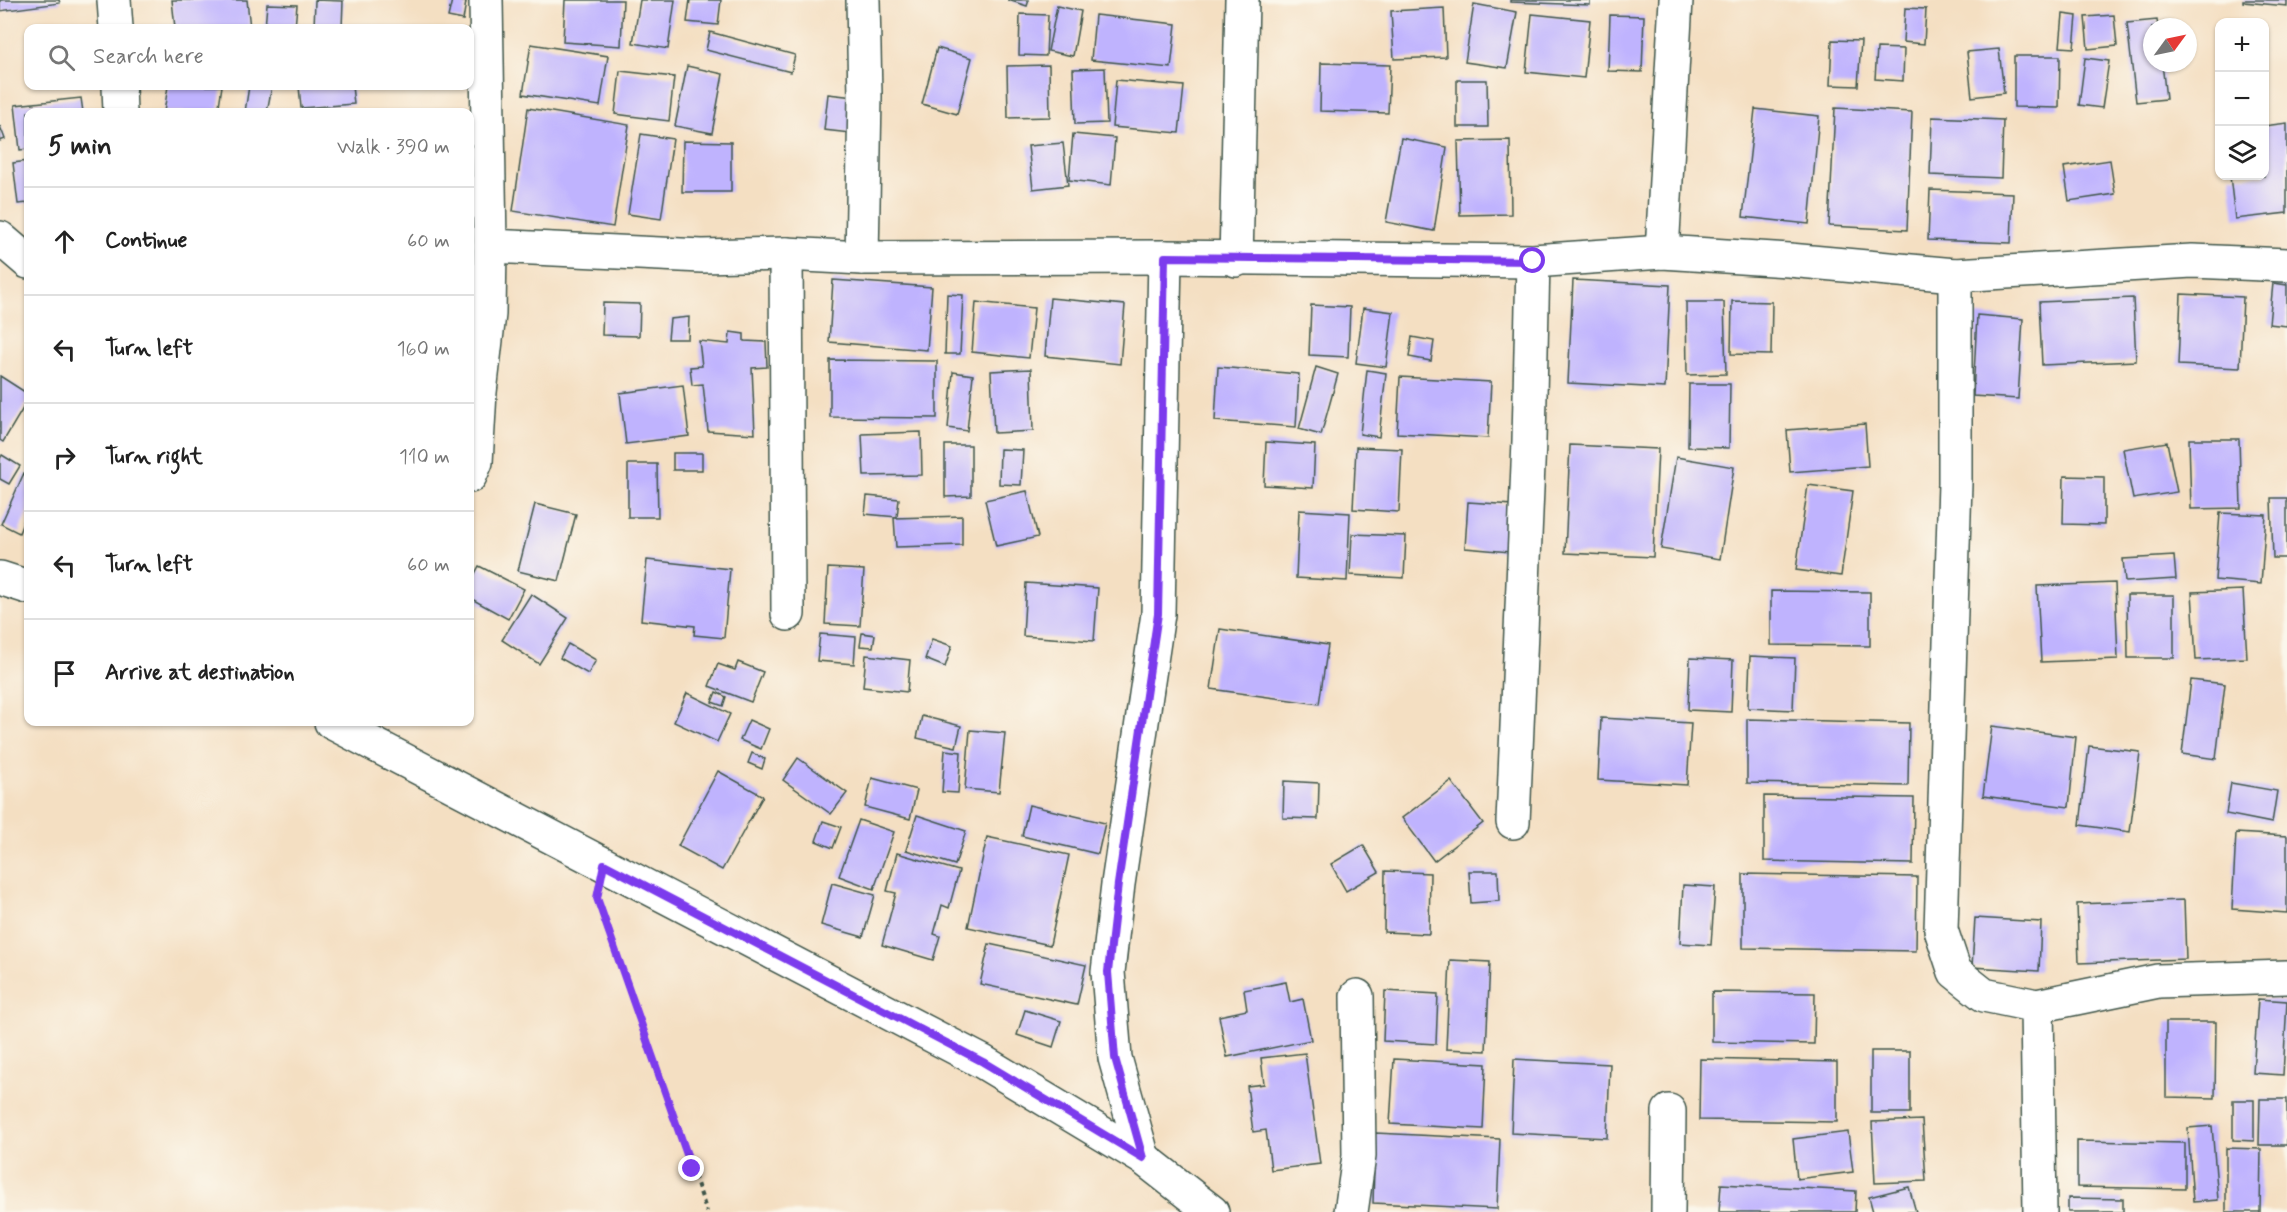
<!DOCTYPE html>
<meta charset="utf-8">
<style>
:root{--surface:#fff;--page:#f6f6f6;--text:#222;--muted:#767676;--line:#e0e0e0}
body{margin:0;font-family:Mynerve,sans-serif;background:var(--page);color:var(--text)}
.controls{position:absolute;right:18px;top:18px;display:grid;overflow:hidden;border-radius:12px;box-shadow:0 2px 4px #0004}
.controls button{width:54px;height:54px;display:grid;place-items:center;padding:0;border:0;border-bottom:2px solid var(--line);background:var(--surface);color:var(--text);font:30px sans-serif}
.compass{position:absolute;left:2143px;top:18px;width:54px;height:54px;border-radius:50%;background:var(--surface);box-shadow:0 2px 4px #0004;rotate:57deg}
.stop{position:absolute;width:18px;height:18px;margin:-14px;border:4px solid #7c3aed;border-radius:50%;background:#fff}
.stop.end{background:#7c3aed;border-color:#fff;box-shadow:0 2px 6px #0008}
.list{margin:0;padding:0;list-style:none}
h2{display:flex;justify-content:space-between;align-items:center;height:78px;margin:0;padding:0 24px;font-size:26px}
h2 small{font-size:20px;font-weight:400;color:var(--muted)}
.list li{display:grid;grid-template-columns:39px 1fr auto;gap:18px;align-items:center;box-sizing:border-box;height:108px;padding:0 24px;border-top:2px solid var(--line)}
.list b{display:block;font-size:22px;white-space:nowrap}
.list em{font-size:20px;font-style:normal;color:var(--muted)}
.icon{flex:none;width:33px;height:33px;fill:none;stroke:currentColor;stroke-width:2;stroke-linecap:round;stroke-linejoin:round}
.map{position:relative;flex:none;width:2287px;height:1212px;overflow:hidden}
.search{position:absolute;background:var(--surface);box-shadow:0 2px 4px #0004;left:24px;top:24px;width:450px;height:66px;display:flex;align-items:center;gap:15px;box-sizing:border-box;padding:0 21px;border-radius:12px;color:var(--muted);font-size:22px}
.panel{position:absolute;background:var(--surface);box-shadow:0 2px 4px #0004;left:24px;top:108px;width:450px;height:618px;border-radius:12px}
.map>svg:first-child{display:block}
</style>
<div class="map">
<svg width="2287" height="1212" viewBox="0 0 2287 1212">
<rect width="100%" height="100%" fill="#fbf7ec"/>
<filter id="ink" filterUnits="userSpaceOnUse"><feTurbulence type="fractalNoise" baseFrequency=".0167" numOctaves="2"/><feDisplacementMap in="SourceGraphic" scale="12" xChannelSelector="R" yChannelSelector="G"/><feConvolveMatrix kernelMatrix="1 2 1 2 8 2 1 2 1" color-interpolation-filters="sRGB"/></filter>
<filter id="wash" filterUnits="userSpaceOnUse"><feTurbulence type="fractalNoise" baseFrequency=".008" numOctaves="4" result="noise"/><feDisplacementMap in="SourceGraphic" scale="24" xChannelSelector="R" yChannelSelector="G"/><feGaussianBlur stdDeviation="1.35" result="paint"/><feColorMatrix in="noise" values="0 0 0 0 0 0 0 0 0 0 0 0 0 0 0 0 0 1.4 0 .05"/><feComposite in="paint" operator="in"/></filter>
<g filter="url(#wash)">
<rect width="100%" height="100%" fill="#f4dfc2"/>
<g id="blocks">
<g fill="#bfb3fe">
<polygon points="0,0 59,0 60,3 0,11"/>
<polygon points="172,0 247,0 250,28 175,28"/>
<polygon points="315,0 343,1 342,28 314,28"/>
<polygon points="452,0 466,2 463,20 448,17"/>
<polygon points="565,0 623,0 621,46 563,42"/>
<polygon points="640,0 675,0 668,49 633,43"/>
<polygon points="690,0 721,0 718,25 687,22"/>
<polygon points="1008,0 1029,0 1027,6"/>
<polygon points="1510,0 1590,0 1590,5 1510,2"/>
<polygon points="2243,0 2287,0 2287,6 2243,2"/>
<polygon points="267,4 297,5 295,28 265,28"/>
<polygon points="1474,4 1517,12 1507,68 1465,62"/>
<polygon points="1057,6 1081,11 1073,56 1048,51"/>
<polygon points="1444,8 1446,57 1394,59 1391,11"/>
<polygon points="1905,8 1926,9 1924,44 1903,42"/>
<polygon points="1020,14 1048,15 1046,56 1019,55"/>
<polygon points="1532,14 1590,20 1584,78 1526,72"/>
<polygon points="2063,14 2077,16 2074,48 2060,47"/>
<polygon points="1095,15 1176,24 1171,68 1091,60"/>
<polygon points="1610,15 1644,16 1642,72 1608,71"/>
<polygon points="2114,15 2117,46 2088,49 2085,17"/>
<polygon points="2157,20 2158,27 2152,27 2152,63 2162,63 2166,99 2136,102 2127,23"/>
<polygon points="710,32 795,55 791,72 706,50"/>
<polygon points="1832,40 1861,41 1858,86 1830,85"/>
<polygon points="531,44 608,56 600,106 523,94"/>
<polygon points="937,48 972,58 957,114 922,104"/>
<polygon points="1877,48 1904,49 1903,81 1875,79"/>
<polygon points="1999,49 2004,93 1972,97 1967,52"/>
<polygon points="2014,56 2060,56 2059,108 2014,107"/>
<polygon points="2085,58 2109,61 2102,108 2079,105"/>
<polygon points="1321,63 1390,65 1388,113 1320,111"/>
<polygon points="1049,65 1050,117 1008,118 1007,66"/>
<polygon points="687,66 723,74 712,133 675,126"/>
<polygon points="1105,68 1107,123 1075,124 1073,69"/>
<polygon points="620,71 674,77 669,121 615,114"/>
<polygon points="1116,80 1184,86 1179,133 1112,127"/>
<polygon points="1457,80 1487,80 1488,127 1457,127"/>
<polygon points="168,86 222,86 218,112 164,112"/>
<polygon points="249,86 272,86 267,112 245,112"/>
<polygon points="299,86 352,86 354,104 301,108"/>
<polygon points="828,94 854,97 850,133 824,130"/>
<polygon points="81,98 83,112 28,112 28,149 20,150 15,105"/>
<polygon points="528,108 629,125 613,227 513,211"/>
<polygon points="1835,108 1912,112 1907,230 1829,226"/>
<polygon points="1755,109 1819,116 1809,224 1743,217"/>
<polygon points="1932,117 2003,120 2001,178 1930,175"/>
<polygon points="2287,123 2287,213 2235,219 2230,176 2264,176 2264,126"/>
<polygon points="0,126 5,139 0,141"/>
<polygon points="641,134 673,139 661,219 628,214"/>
<polygon points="1073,134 1115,138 1111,185 1069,180"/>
<polygon points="1401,138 1447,147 1434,231 1386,222"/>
<polygon points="1510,140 1511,214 1460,215 1458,141"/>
<polygon points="683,141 731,142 731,192 682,192"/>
<polygon points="1063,143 1068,185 1033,189 1028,146"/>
<polygon points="2110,160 2115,194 2069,201 2064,167"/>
<polygon points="28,161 28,203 18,204 13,163"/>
<polygon points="1930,190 2013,193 2011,243 1928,240"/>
<polygon points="470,235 474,235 471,256 470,256"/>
<polygon points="833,280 932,287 927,350 829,342"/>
<polygon points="1573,280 1670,285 1665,388 1568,383"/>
<polygon points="2273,283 2287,285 2287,326 2269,324"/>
<polygon points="947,294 963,295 960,354 945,354"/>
<polygon points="2181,294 2243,297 2240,368 2178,365"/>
<polygon points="1050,298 1125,305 1120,364 1045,356"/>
<polygon points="2133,298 2136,361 2042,365 2039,302"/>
<polygon points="1732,301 1772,302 1771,355 1731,354"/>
<polygon points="976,302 1034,308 1029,358 972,352"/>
<polygon points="1686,302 1724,302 1726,374 1687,375"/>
<polygon points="603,303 640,304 639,336 602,335"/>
<polygon points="1311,305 1350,307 1348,357 1309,355"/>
<polygon points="1363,308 1393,312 1386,367 1356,363"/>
<polygon points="1977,315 2023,319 2018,399 1973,396"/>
<polygon points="689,317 688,339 668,339 670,319"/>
<polygon points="730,332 744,334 744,341 766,342 767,367 752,368 755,434 708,431 703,384 692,385 690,367 702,366 699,341 729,344"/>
<polygon points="1412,337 1434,341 1431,361 1409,357"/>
<polygon points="830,360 937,361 937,418 830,417"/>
<polygon points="1218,367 1299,374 1296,427 1215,421"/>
<polygon points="1316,367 1338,374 1321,435 1299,429"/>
<polygon points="1031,369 1033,431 994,433 991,371"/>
<polygon points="1367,370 1386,373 1379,437 1360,434"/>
<polygon points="953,372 973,375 967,431 948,428"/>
<polygon points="0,376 28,394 28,400 3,442 0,440"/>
<polygon points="1400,377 1491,382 1488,438 1397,433"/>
<polygon points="1689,384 1730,384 1729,448 1688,447"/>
<polygon points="683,385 689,436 626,444 620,393"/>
<polygon points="1865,424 1868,466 1790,472 1787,430"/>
<polygon points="921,432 922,475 864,476 862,434"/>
<polygon points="2189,439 2239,439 2241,508 2191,509"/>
<polygon points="1266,442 1315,445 1313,488 1264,485"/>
<polygon points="2167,442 2177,492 2133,499 2123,449"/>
<polygon points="945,445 971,445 971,496 945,497"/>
<polygon points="1570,445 1658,449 1653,557 1565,553"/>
<polygon points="1356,447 1402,449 1399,512 1353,509"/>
<polygon points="1000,449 1023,450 1021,485 999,484"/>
<rect x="673" y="453" width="29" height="17"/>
<polygon points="2,455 20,466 9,484 0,479 0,459"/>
<polygon points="1676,457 1734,467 1720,559 1661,549"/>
<polygon points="628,464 657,464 658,517 628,517"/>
<polygon points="24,473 28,475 28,510 19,533 1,524"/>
<polygon points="2064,476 2104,477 2104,525 2063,524"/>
<polygon points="1808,485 1853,491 1841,576 1796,570"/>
<polygon points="1027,491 1038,537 996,546 985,500"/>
<polygon points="867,496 899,499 897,517 865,514"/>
<polygon points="2271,498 2287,498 2287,558 2273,558"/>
<polygon points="1468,502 1513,505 1510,552 1465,548"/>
<polygon points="535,504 576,514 559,581 518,571"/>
<polygon points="1299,510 1350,513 1347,581 1296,578"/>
<polygon points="2220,513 2266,515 2261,584 2215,580"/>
<polygon points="962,516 962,545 896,547 894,518"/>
<polygon points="1352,534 1406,536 1404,578 1350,575"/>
<polygon points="2174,556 2176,579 2125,582 2123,559"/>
<polygon points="647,560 730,569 724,638 694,635 695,626 641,620"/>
<polygon points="479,566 524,589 508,619 470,598 470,583"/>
<polygon points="828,568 864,570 860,626 825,624"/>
<polygon points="1026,583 1098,588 1094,641 1023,636"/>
<polygon points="2115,583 2118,659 2041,662 2037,586"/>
<polygon points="2243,590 2247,658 2196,660 2192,592"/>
<polygon points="1771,591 1870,592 1870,646 1771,645"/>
<polygon points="531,594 568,618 539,664 502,640"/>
<polygon points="2127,595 2174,595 2174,658 2128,658"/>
<polygon points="1220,629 1328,645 1319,704 1211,689"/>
<polygon points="862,633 875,635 873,647 860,646"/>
<polygon points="820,634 856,637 854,664 817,661"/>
<polygon points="932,639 952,646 945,667 925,659"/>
<polygon points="568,644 596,660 588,674 560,658"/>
<polygon points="866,655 910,660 907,692 863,687"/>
<polygon points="1750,656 1795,658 1793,710 1748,708"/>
<polygon points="1690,658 1733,660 1731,712 1688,710"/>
<polygon points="738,662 763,672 751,702 709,686 718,664 735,670"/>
<polygon points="2191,680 2225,684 2216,759 2182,754"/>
<polygon points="716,692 726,697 723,706 712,702"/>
<polygon points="687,693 730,714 717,742 674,722"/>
<polygon points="922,716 961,726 956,747 917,738"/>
<polygon points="1601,718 1691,723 1687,785 1598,780"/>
<polygon points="1747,719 1909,723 1908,786 1747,783"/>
<polygon points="749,720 769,729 761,749 740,740"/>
<polygon points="1992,726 2076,737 2069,807 1983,796"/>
<polygon points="970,730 1005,733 999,792 965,789"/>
<polygon points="2089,746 2140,752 2130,832 2080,825"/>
<polygon points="945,750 961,752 958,793 942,792"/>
<polygon points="752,753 765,759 762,769 748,763"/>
<polygon points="798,758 847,793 831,814 783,780"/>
<polygon points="718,771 763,796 722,870 678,846"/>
<polygon points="872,778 917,790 910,819 865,807"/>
<polygon points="1284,781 1319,783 1318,819 1283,818"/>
<polygon points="1451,781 1483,823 1434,861 1402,818"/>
<polygon points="2231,783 2277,791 2272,823 2226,814"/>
<polygon points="1764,796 1914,798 1913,864 1764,861"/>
<polygon points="1029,805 1105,823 1098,854 1022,836"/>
<polygon points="917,815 966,831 955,865 906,850"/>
<polygon points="859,820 894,832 874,889 839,876"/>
<polygon points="823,821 841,827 833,848 816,841"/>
<polygon points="2236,833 2287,836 2287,913 2232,909"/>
<polygon points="987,837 1069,855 1050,945 968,927"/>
<polygon points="1363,845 1379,872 1346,891 1331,864"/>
<polygon points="897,853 959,871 949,908 942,905 934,934 940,936 933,960 882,945 896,893 887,891"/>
<polygon points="1385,871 1430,873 1429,934 1384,932"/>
<polygon points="1469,871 1498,871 1499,901 1471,903"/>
<polygon points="1743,874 1917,877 1916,951 1743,948"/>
<polygon points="832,883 875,895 863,937 821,925"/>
<polygon points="1683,885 1715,887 1711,945 1680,943"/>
<polygon points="2184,900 2186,959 2079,963 2077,904"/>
<polygon points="1975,918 2041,922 2039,971 1972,967"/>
<polygon points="989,944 1086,965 1077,1005 980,984"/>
<polygon points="1450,960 1490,962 1486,1051 1446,1049"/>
<polygon points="1286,982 1290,1002 1303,999 1311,1040 1227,1057 1219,1016 1247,1010 1244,990"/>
<polygon points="1385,991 1438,994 1436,1044 1383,1041"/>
<polygon points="1712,992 1815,993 1814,1044 1712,1042"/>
<polygon points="2258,999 2287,1001 2283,1075 2253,1073"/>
<polygon points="1025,1010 1061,1021 1053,1047 1017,1035"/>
<polygon points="2166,1022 2216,1022 2215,1098 2166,1097"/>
<rect x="1871" y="1051" width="39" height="62"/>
<polygon points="1305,1053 1320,1164 1271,1170 1266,1130 1253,1132 1247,1086 1264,1084 1261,1058"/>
<polygon points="1394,1059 1486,1064 1483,1129 1390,1124"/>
<polygon points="1514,1059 1610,1064 1607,1138 1511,1133"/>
<polygon points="1700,1059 1837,1062 1837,1122 1699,1120"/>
<polygon points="2260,1099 2287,1099 2287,1145 2259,1145"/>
<polygon points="2233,1100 2254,1100 2254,1141 2233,1140"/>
<polygon points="1922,1120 1926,1181 1875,1183 1872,1122"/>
<polygon points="2212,1126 2218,1200 2193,1202 2188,1128"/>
<polygon points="1848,1132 1853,1172 1797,1179 1793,1139"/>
<polygon points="1375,1133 1500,1139 1497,1209 1373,1203"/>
<polygon points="2077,1141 2185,1143 2185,1189 2077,1187"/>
<polygon points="2226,1148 2261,1149 2260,1212 2226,1212"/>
<polygon points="1721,1184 1856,1191 1855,1212 1719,1212"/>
<polygon points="1909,1187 1916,1212 1873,1212 1869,1197"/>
<polygon points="2068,1198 2123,1199 2123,1212 2068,1212"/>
</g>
</g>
</g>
<g filter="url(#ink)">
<use href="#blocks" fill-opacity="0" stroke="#3f5549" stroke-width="1.5"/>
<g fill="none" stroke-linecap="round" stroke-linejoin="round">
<g stroke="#3f5549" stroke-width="36">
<g id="street">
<polyline points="114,0 116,28"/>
<polyline points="119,86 120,112"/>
<polyline points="0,238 28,262"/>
<polyline points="490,246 702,256 786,254 862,258 1165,257 1533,261 1662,252 1789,260 1955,275 2192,261 2287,265"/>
<polyline points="1662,252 1676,0"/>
<polyline points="786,254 788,614"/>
<polyline points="862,258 865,96 863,0"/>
<polyline points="1236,260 1242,0"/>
<polyline points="1955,275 1955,483 1941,930 1955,972 1984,995 2037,1006 2158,981 2287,977"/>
<polyline points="470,476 476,462 480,392 489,314 490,246 486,0"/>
<polyline points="0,578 28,587"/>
<polyline points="331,722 983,1062 1143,1158 1212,1212"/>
<polyline points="1513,822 1529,441 1533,261"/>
<polyline points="2037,1006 2040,1212"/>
<polyline points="1143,1158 1115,1058 1108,972 1118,884 1158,614 1165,257"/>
<polyline points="1351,1212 1359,1156 1357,996"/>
<polyline points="1668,1212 1669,1111"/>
</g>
</g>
<polyline stroke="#3f5549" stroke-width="4" stroke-dasharray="4.5 4.5" stroke-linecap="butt" points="599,904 707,1212"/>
<use href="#street" stroke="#fff" stroke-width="33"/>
</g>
</g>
<g fill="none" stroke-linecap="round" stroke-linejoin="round" filter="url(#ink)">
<polyline stroke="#7c3aed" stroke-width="8" points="692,1169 597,898 604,864 983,1062 1143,1158 1115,1058 1108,972 1118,884 1158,614 1165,257 1533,261"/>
</g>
</svg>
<div class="controls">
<button>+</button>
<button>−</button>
<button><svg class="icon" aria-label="layers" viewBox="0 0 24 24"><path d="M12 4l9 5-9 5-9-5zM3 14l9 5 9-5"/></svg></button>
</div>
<svg class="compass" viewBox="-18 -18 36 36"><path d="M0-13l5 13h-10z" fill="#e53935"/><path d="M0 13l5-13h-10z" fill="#767676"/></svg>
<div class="stop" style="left:1533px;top:261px"></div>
<div class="stop end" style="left:692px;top:1169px"></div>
<div class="search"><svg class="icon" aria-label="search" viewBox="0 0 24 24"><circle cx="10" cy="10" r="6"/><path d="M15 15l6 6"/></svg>Search here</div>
<section class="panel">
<h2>5 min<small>Walk · 390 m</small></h2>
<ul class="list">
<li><svg class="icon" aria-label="ahead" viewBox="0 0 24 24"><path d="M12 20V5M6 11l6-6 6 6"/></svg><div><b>Continue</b></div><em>60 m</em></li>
<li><svg class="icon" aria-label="left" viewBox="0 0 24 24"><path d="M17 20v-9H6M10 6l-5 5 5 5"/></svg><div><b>Turn left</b></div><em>160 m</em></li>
<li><svg class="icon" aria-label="right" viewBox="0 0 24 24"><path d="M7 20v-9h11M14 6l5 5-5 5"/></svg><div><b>Turn right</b></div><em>110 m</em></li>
<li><svg class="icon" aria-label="left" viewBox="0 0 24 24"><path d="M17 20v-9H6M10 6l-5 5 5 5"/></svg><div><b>Turn left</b></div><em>60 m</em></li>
<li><svg class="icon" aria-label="arrive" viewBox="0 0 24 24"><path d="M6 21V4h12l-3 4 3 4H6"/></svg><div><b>Arrive at destination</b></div></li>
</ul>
</section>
</div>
